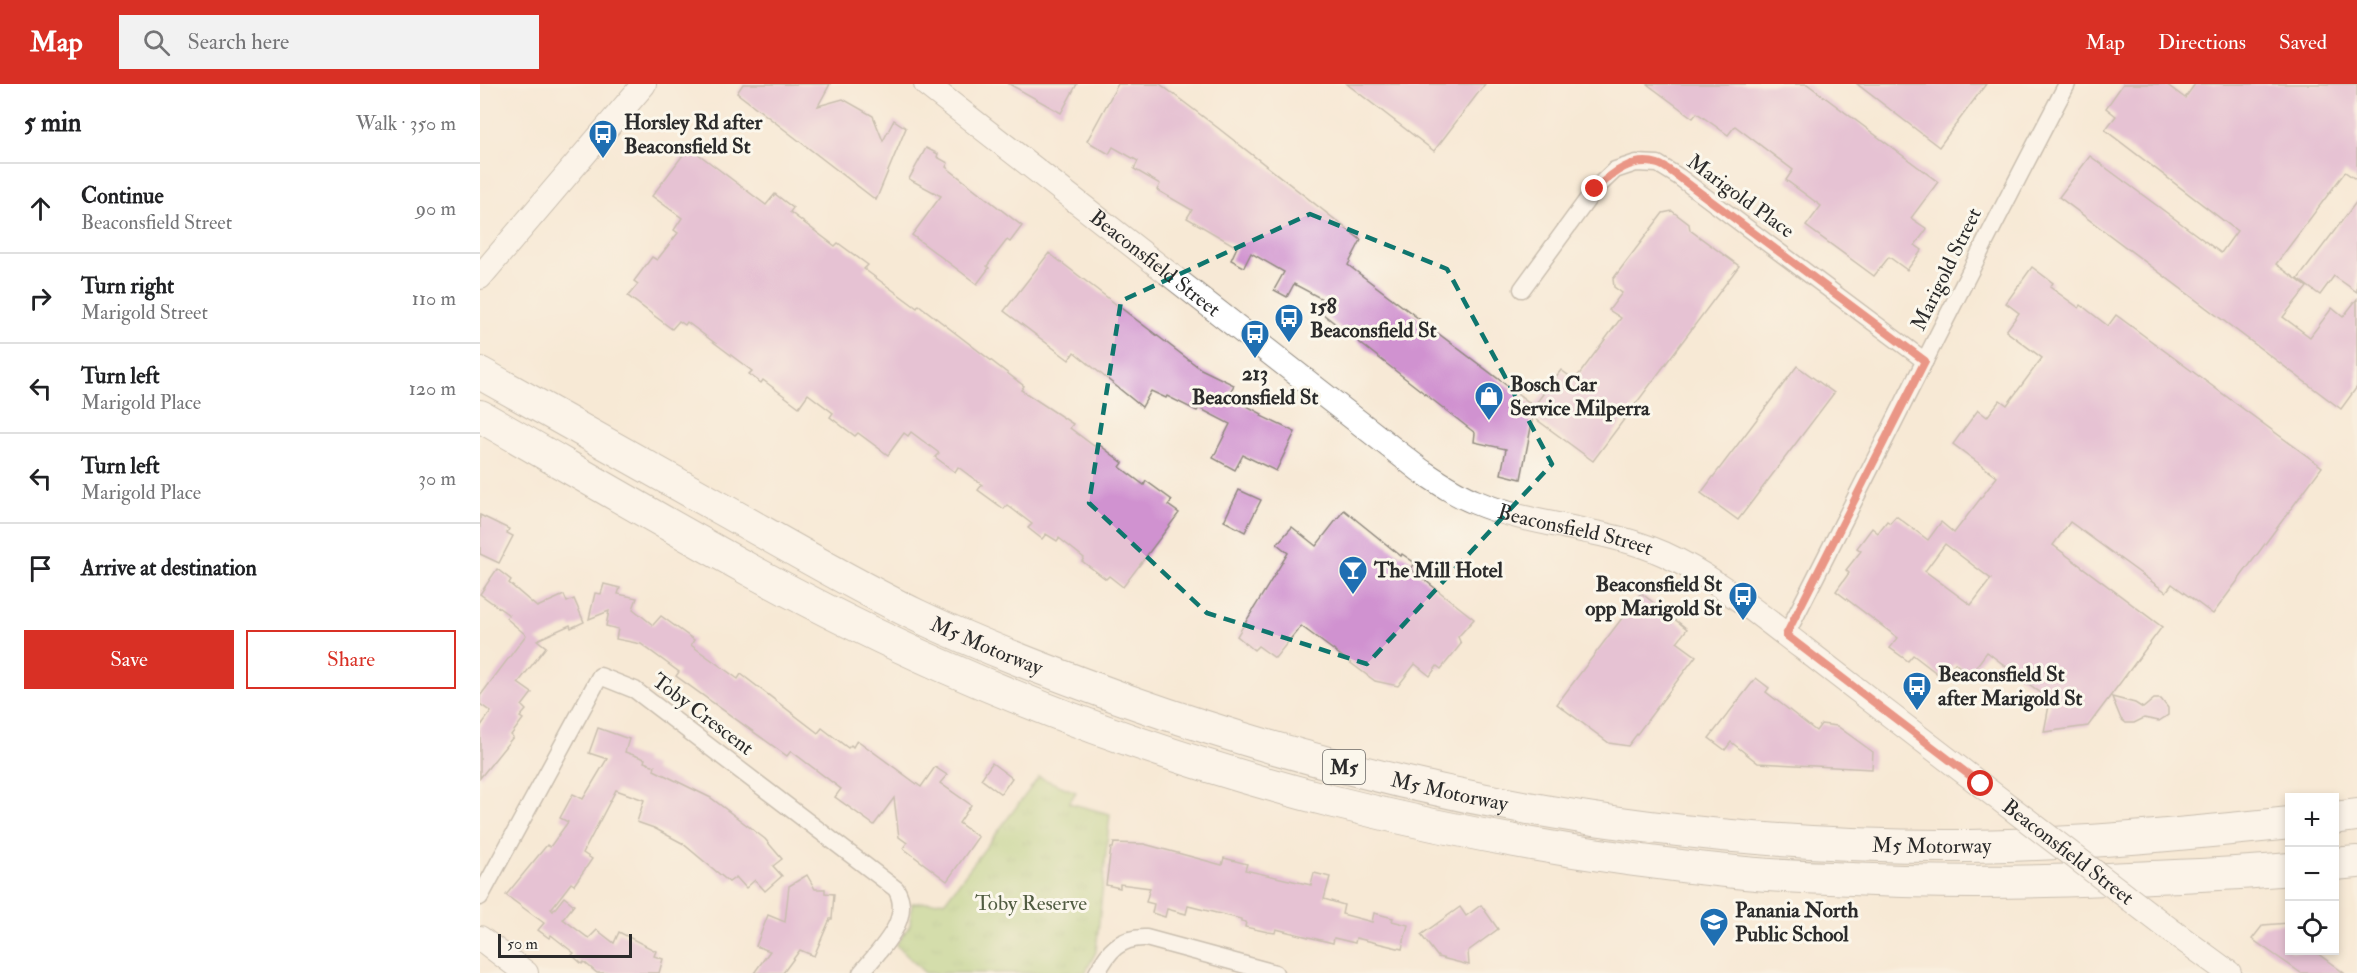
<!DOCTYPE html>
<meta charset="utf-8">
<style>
:root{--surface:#fff;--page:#f2f2f2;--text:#202124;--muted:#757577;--line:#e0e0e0;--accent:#d93025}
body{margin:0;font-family:"IM FELL Double Pica",serif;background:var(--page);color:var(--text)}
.controls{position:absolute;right:18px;bottom:18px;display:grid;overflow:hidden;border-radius:0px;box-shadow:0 3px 9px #0003}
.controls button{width:54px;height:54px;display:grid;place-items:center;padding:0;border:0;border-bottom:2px solid var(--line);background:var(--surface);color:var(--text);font:30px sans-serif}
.scale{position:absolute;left:18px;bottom:15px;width:134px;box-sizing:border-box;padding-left:6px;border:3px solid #2b2b2b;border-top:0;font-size:16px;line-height:21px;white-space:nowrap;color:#2b2b2b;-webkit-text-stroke:4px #fbf7ec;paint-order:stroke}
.stop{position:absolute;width:18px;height:18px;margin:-14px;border:4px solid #d93025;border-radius:50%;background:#fff}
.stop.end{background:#d93025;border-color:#fff;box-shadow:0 2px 6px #0008}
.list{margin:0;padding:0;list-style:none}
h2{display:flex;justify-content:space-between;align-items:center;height:78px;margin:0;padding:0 24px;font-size:26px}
h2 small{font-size:20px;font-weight:400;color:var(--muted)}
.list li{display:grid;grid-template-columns:39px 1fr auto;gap:18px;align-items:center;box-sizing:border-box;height:90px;padding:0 24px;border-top:2px solid var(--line)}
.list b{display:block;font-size:22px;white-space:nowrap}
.list p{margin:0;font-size:20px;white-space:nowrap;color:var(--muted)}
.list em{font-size:20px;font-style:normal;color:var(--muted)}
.actions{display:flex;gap:12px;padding:18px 24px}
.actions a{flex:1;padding:14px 0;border:2px solid var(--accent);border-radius:0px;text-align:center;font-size:21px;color:var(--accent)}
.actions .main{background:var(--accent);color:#fff}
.icon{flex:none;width:33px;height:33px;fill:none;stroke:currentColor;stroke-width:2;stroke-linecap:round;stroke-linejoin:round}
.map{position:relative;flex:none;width:1877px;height:889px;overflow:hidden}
header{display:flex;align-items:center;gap:36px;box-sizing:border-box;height:84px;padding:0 30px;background:var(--accent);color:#fff}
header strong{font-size:28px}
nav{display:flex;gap:33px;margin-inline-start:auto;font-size:21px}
.search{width:420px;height:54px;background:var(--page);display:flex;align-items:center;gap:15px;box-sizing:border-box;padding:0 21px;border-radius:0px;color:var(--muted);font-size:22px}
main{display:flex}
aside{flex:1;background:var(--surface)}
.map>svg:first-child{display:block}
</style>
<header>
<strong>Map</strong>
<div class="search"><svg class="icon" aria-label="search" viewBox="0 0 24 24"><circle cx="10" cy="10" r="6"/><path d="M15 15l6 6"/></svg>Search here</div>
<nav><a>Map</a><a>Directions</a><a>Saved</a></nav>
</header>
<main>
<aside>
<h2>5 min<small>Walk · 350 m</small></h2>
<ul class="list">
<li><svg class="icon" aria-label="ahead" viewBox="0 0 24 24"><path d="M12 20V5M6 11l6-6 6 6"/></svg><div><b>Continue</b><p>Beaconsfield Street</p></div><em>90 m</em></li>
<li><svg class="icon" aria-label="right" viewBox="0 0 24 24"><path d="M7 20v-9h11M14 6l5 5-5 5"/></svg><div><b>Turn right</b><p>Marigold Street</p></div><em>110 m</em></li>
<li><svg class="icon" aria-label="left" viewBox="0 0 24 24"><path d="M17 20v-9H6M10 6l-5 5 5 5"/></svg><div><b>Turn left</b><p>Marigold Place</p></div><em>120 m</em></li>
<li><svg class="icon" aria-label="left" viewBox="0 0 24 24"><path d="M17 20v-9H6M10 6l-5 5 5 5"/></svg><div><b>Turn left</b><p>Marigold Place</p></div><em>30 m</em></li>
<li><svg class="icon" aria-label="arrive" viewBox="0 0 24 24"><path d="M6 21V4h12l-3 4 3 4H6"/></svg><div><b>Arrive at destination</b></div></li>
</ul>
<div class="actions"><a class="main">Save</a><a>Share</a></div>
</aside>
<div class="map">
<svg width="1877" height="889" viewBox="0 0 1877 889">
<defs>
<pattern id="park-tufts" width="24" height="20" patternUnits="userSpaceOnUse" patternTransform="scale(1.5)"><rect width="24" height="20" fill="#a9ce78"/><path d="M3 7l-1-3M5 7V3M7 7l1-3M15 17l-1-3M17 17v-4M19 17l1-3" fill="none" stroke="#92b168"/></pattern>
</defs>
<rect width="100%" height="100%" fill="#fbf7ec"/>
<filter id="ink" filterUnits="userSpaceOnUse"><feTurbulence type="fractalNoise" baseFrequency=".0167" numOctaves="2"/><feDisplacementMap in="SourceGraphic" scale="12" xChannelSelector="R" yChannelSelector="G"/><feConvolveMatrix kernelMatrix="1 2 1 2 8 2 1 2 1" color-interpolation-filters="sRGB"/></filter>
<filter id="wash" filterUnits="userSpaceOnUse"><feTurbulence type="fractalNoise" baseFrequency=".008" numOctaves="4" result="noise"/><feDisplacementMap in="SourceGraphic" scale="24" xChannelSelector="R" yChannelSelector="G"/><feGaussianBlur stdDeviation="1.35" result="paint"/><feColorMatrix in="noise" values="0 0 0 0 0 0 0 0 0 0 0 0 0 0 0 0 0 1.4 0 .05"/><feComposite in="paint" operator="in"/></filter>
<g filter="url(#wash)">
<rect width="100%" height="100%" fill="#f7e9d6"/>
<polygon fill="url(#park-tufts)" stroke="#6a7c52" stroke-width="1.5" points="559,693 596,708 589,719 630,730 616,868 605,889 445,889 416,861 430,841 432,819 465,817"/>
<g id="blocks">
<g fill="#d092d0" fill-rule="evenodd">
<polygon points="263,0 350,0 338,22 363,15 393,32 403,57 414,36 426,44 396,116 257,9"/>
<polygon points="529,0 597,0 581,29"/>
<polygon points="638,0 680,0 738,44 881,156 868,181 1054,322 1081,286 1095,296 1141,234 1129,226 1142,209 1134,203 1133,195 1183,129 1192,127 1209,140 1210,146 1259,182 1113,377 1053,333 1041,395 1021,390 1026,365 994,358 995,349 843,230 848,218 814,200 807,213 794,206 804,188 771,169 764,183 751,176 757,163 707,134 712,126 677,106 680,100 654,85 658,77 633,63 629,70 607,57"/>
<polygon points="867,0 1005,0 954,67"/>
<polygon points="1167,0 1327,0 1458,98 1431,134 1447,145 1435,161 1442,166 1427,186 1409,173 1394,192 1326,142 1341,122 1306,96 1313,86 1255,42 1248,51 1217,29 1213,34"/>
<polygon points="1377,0 1506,0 1459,63"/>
<polygon points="1643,0 1686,0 1705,14 1715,0 1877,0 1877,96 1865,88 1796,180 1827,203 1803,233 1830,253 1852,224 1863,233 1877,215 1877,303 1861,325 1579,113 1610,72 1741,169 1757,147 1625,46 1636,32 1626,24"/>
<polygon points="209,63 286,121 295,110 313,124 310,128 355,162 358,159 388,181 384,185 437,224 439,221 544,302 541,306 593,340 590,344 614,362 617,359 643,379 640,383 664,401 666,397 692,416 688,421 699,429 643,503 629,492 626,495 602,477 604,474 579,454 577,457 566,450 562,455 548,444 552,440 527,421 524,425 498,406 502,401 478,383 475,388 455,373 459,369 431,348 428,352 424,349 408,371 378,349 375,352 350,333 353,329 328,310 319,323 283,296 281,299 269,290 272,287 207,238 205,241 199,237 192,245 148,212 158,200 154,197 172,173 177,176 198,149 194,146 202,134 172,112"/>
<polygon points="446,64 458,70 457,73 468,79 466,83 542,142 530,158 527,156 507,182 509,184 497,200 432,151 461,112 429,95"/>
<polygon points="1877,117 1877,208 1854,192 1840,211 1818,195"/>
<polygon points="569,169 721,285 754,301 748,312 782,330 781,332 815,348 796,387 763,371 755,386 733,374 750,340 719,324 717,327 687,312 686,314 671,307 662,323 594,268 589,276 524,227"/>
<path d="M1552,183L1573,199L1570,203L1599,224L1601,221L1628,242L1636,231L1842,383L1733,530L1692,500L1686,508L1590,438L1573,461L1682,543L1608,642L1564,648L1570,616L1507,568L1490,591L1475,579L1463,594L1433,571L1428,577L1410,564L1418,554L1356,507L1369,489L1366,486L1381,467L1377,464L1392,444L1398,449L1407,437L1410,439L1416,432L1448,456L1461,438L1474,449L1517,393L1473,360L1498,326L1507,333L1520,316L1527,321L1562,274L1526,247L1539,229L1526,219ZM1465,460L1511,495L1491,521L1445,487Z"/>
<polygon points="1317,282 1354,309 1258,436 1221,409"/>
<polygon points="759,406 781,416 765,448 744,437"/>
<polygon points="864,426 921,472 922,470 935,479 931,485 994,535 978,553 981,560 961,585 957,582 950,592 935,580 918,602 895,597 821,542 795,574 778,562 774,566 757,552 808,469 797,460 812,443 836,462"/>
<polygon points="0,431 29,445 27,449 33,452 19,479 0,470"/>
<polygon points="17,485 31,496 29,499 57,523 84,511 87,518 94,515 104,538 91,544 90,541 57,556 66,563 38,599 52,609 42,622 46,626 40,633 43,635 31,651 33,653 0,694 0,643 11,628 0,620 0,612 46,551 26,534 29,531 0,510"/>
<polygon points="124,500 140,504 138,510 157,514 153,525 173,541 181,532 214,556 211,561 258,595 261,590 338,649 342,644 368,664 371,661 373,663 377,656 441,703 455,683 467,691 460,699 491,721 479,739 498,753 467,797 423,764 427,759 419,753 414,714 394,741 355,713 361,705 311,667 307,672 196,592 199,588 161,560 136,555 138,545 126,542 129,527 109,535 115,509 121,510"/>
<polygon points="1161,509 1207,545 1197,558 1216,572 1148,662 1129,659 1077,620"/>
<polygon points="1276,594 1289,604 1286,608 1336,647 1341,640 1357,642 1393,668 1392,685 1278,679 1251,658 1245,666 1229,654"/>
<polygon points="1632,613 1655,619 1663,624 1674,615 1681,615 1688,624 1688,631 1679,637 1664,634 1654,639 1646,639 1641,635"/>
<polygon points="118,644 149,655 145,668 165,675 164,678 175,682 174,686 231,714 285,755 302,775 293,782 302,792 285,807 275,796 266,804 256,793 249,798 202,759 174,744 157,738 164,716 136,706 103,769 112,775 94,801 91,799 71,825 73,827 84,813 94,821 83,835 107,853 109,854 117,846 134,859 139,848 176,867 174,872 183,875 179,889 117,889 104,878 102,880 92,871 94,869 71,851 69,854 58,846 64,839 26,811 67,761 70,763 88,738 80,734 93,710 103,715 127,675 109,669"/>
<polygon points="512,679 532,694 521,710 501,695"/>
<polygon points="634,759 664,760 742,781 744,774 767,780 765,786 831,801 834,789 850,793 844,815 864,821 862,830 892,838 894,829 913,834 912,837 928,841 922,865 876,854 875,859 854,854 853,859 796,845 795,849 788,848 765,843 766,838 761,837 761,835 708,822 706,830 687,825 685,833 672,829 674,820 666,818 670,804 640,800 640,804 626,801 631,764 633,764"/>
<polygon points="327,791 335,805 345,805 345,809 354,810 352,835 350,835 334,872 320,866 303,889 274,889 290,867 276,862 288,831 305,838 309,802"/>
<polygon points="1001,821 1018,845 988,867 989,881 958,873 941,851 980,823 986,832"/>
<polygon points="1809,839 1809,867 1834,867 1864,889 1821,889 1772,855 1783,841"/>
</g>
</g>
</g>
<g filter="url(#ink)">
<use href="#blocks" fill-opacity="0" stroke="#918a80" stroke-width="1.5"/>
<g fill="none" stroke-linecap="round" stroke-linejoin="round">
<g stroke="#918a80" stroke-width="19">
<g id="minor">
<polyline points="1042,205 1115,105 1135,86 1156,79 1178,80 1199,93 1445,277"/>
<path d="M1306,551C1400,367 1491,182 1587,0"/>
<path d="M0,813L120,592L155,606L416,805C434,835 399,866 381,889"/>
<path d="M617,889C628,867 640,853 666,854L795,889"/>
</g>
</g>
<g stroke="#918a80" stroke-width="26">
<g id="secondary">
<path id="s1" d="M446,0L940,386C958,398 975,410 995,418C1054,443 1123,443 1184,470C1235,493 1279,531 1323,564C1382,610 1442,655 1501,701"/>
<polyline points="0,193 164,0"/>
<polyline points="1693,848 1749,889"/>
<polyline points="0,854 46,889"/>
</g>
</g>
<g stroke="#918a80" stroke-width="34">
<g id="motorway">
<path id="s2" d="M0,289C81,334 162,380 242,425C306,461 370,499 436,531C505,564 577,591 649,617C911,710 1187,762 1466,762C1581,762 1695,751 1810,739"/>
<path d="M0,332C152,419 302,511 463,582C722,697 983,761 1265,789C1293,792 1322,793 1351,794C1443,799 1535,799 1628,795C1689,792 1749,791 1810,785"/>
<polyline points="1854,734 1877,731"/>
<polyline points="1854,780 1877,778"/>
</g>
</g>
<use href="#minor" stroke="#fff" stroke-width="16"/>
<use href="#secondary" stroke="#fff" stroke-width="24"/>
<use href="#motorway" stroke="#fff" stroke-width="32"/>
<g stroke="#918a80" stroke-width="26" stroke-linecap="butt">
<g id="secondary-bridge">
<path id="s3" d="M1501,701L1693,848"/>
</g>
</g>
<use href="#secondary-bridge" stroke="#fff" stroke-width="24"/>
</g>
</g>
<g fill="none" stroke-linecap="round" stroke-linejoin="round" filter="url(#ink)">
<path stroke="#d93025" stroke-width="8" d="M1115,105C1132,89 1153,72 1178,80C1185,82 1193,89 1199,93L1445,277L1306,551L1501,700"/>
</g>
<path d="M0 0H1877V889H0ZM830,130L967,185L1072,380L887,580L727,529L609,419L641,217Z" fill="#f7e9d6" fill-opacity=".55" fill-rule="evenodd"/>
<path fill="none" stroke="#0f766e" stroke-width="4.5" stroke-dasharray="12 8" stroke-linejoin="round" d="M830,130L967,185L1072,380L887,580L727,529L609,419L641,217Z"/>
<defs>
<g id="bus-pin" transform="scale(1.5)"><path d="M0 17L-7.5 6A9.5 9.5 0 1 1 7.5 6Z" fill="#1f6fb2" stroke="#fbf7ec"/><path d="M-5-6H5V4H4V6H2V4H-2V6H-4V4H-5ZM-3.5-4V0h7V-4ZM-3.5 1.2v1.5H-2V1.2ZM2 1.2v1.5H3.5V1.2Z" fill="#fff"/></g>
<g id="shop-pin" transform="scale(1.5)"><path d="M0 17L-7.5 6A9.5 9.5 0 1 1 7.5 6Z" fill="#1f6fb2" stroke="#fbf7ec"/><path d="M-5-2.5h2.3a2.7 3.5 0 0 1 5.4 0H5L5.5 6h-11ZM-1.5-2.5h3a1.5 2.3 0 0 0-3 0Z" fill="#fff"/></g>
<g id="bar-pin" transform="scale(1.5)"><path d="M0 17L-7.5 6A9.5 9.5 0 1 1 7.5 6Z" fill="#1f6fb2" stroke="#fbf7ec"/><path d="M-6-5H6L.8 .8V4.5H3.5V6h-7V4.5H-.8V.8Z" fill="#fff"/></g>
<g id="school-pin" transform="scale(1.5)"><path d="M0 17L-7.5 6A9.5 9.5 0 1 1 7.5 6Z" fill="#1f6fb2" stroke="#fbf7ec"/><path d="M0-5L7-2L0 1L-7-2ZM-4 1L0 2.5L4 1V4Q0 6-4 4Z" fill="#fff"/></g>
</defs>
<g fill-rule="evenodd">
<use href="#bus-pin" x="123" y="50"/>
<use href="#bus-pin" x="809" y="234"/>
<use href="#bus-pin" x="775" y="250"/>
<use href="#shop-pin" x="1009" y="312"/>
<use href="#bar-pin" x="873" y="486"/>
<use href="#bus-pin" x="1263" y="512"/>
<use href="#bus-pin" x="1437" y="602"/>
<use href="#school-pin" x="1234" y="838"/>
</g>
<g text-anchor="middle" stroke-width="6" stroke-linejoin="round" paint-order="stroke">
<rect fill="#fbf7ec" stroke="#696865" stroke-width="1.5" x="843" y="666" width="42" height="34" rx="4.5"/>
<g font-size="20" font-weight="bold" fill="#2b2b2b">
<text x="864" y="690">M5</text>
</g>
<g font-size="21" font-weight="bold" fill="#2b2b2b" stroke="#fbf7ec" text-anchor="start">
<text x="144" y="45">Horsley Rd after<tspan x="144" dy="24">Beaconsfield St</tspan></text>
<text x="830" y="229">158<tspan x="830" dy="24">Beaconsfield St</tspan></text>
<text x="775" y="296" text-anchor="middle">213<tspan x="775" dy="24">Beaconsfield St</tspan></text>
<text x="1030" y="307">Bosch Car<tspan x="1030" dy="24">Service Milperra</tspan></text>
<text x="894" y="493">The Mill Hotel</text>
<text x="1242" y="507" text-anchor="end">Beaconsfield St<tspan x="1242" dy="24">opp Marigold St</tspan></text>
<text x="1458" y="597">Beaconsfield St<tspan x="1458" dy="24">after Marigold St</tspan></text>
<text x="1255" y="833">Panania North<tspan x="1255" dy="24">Public School</tspan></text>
</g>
<g font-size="21" fill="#2b2b2b" stroke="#fbf7ec">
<text transform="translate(1261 112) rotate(36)" y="7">Marigold Place</text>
<text dy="7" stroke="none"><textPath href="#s1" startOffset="291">Beaconsfield Street</textPath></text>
<text transform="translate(1466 185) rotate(-64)" y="7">Marigold Street</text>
<text dy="7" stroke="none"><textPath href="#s1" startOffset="795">Beaconsfield Street</textPath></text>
<text dy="7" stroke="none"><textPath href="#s2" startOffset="576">M5 Motorway</textPath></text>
<text transform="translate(223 630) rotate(37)" y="7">Toby Crescent</text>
<text dy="7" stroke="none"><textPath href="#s2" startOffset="1062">M5 Motorway</textPath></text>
<text dy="7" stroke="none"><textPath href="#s2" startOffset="1548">M5 Motorway</textPath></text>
<text dy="7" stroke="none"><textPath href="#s3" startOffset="110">Beaconsfield Street</textPath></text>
</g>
<g font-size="21" fill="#515c42" stroke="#fbf7ec">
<text x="551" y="826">Toby Reserve</text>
</g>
</g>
</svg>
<div class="controls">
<button>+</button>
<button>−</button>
<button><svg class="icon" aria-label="locate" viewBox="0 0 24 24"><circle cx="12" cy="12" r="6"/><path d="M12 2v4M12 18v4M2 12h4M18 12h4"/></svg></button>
</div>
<div class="scale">50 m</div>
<div class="stop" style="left:1501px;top:700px"></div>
<div class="stop end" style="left:1115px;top:105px"></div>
</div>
</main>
